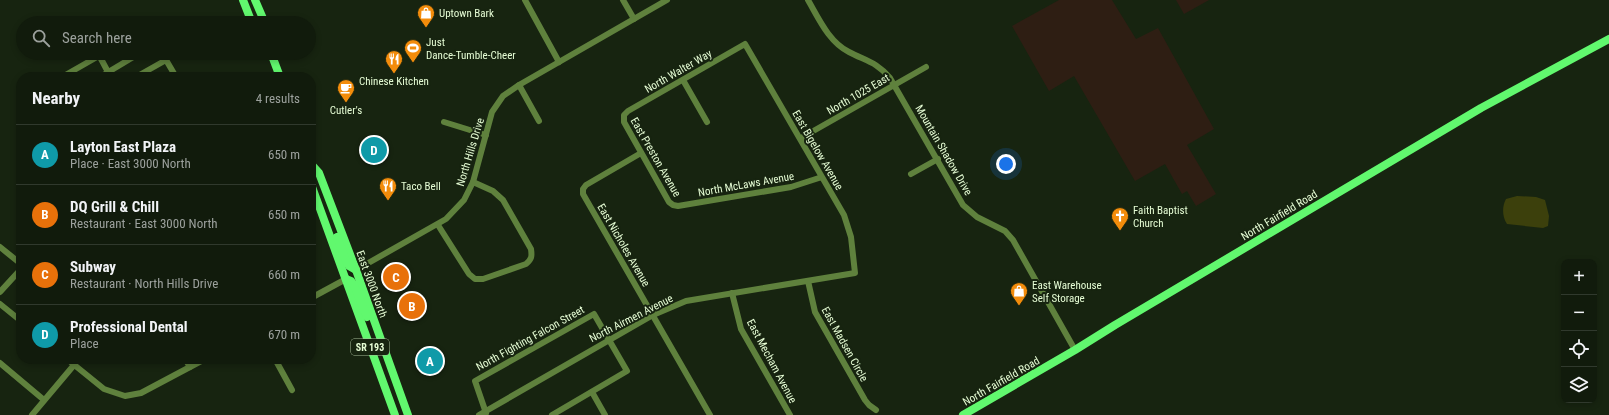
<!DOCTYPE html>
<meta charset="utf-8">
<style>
:root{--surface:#111b0c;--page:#1a2415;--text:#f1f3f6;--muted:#9ca19d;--line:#30392d;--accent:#2563eb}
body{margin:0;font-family:"Roboto Condensed",sans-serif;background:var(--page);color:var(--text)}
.controls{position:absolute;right:12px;bottom:12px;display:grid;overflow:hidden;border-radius:8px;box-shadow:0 2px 6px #0003}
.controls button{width:36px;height:36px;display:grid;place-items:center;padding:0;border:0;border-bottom:1px solid var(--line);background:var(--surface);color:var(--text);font:20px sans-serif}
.you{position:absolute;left:1006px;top:164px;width:14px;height:14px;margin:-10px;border:3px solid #fff;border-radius:50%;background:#1a73e8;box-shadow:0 0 0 6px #1a73e833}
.badge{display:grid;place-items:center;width:26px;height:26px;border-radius:50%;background:var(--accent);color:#fff;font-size:13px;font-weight:700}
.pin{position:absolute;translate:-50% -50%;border:2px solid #fff;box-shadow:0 1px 4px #0006}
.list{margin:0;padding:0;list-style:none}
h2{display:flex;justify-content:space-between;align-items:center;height:52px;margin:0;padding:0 16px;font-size:17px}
h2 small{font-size:13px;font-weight:400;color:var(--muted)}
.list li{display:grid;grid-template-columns:26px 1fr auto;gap:12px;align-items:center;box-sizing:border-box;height:60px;padding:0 16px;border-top:1px solid var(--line)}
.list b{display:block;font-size:15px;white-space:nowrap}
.list p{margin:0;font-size:13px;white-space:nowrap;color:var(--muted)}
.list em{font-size:13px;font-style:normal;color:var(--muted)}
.icon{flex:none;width:22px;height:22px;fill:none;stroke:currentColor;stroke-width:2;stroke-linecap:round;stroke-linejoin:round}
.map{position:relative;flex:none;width:1609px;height:415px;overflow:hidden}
.search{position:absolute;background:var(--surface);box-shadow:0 2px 6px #0003;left:16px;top:16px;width:300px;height:44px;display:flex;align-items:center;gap:10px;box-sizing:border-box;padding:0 14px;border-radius:22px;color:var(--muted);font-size:15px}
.panel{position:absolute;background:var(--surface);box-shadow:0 2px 6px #0003;left:16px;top:72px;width:300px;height:292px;border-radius:16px}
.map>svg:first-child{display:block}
</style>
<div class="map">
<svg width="1609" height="415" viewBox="0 0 1609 415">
<rect width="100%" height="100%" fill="#172410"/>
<g fill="#2e1e13">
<polygon points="1059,0 1112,0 1136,39 1158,28 1214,129 1187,145 1216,194 1196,206 1187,191 1182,194 1165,164 1135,181 1074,76 1049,91 1012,26"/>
<polygon points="1176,0 1209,0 1184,14"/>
</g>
<path fill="#3c400c" d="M1517,196L1536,197L1545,200L1549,216L1548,226L1543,228L1507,224C1502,217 1502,206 1506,199Z"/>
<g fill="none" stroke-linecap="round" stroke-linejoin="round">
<g stroke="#5f813d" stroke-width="6">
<polyline points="525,0 559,62"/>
<polyline points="623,0 634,19"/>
<path d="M808,0C819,19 829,42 849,52C866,61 877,62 890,78L963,205L977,217L1005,231L1013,240L1075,350"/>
<polyline points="162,53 176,77"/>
<polyline points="62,77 97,57 100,57 108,72"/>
<polyline points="100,77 140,53"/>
<polyline points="136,77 166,60"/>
<polyline points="683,80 707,122"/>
<polyline points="519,85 539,121"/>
<polyline points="444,122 486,135"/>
<polyline points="801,138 926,67"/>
<polyline points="641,153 586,185 583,189 583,194 710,415"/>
<polyline points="911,174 938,159"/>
<path d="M438,225L469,274L475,279H483L526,264C532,259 532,256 531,249L503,200L493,191L473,182"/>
<polyline points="0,247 21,264"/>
<polyline points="356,270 446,219 464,200 473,182 492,112 503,96 519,85 667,0"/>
<polyline points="808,281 815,312 865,400 869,405 876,410"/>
<polyline points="0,292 21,269"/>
<polyline points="732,293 741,329 790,415"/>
<polyline points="311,298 346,279"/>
<polyline points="0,304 21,321"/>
<polyline points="67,359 104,389 125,396 141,393 205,359"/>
<polyline points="185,359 190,367"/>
<polyline points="275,359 292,390"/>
<polyline points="0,363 44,400"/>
<polyline points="592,392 605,415"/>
<polyline points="486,413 475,381 594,314 627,371 552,415"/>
<polyline points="32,415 74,365"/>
<polyline points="479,415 653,315 686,301 855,273 851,237 844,215 745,44 628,111 624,115 624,122 669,202 673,205 678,206 791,187 822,177"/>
</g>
<g stroke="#61f86e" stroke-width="8">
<polyline points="243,0 252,23"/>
<polyline points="255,0 265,23"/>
<polyline points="271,53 280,77"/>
<polyline points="311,164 319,173 356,270 408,415"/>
<polyline points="311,184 395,415"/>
<polyline points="337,237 347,263 349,266 356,270"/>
<polyline points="346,279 351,281 354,285 367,317"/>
<polyline points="963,415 1075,350 1115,325 1481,108 1609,39"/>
</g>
</g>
<defs>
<g id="shop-pin" transform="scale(0.9)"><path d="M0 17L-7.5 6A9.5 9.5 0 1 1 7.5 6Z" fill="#f38c0b" stroke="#172410"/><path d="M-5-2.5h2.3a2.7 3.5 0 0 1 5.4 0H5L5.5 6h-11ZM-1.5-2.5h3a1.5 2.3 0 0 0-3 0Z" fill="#fff"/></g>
<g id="stadium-pin" transform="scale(0.9)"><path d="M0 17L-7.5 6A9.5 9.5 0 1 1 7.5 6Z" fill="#f38c0b" stroke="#172410"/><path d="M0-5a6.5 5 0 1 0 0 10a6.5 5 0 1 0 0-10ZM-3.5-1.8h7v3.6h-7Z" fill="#fff"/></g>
<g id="restaurant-pin" transform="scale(0.9)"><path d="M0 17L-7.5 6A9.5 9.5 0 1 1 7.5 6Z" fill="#f38c0b" stroke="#172410"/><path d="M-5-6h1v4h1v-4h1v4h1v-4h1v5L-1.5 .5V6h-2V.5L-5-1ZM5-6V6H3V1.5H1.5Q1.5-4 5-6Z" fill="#fff"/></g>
<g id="cafe-pin" transform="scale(0.9)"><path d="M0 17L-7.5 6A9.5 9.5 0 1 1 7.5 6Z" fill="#f38c0b" stroke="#172410"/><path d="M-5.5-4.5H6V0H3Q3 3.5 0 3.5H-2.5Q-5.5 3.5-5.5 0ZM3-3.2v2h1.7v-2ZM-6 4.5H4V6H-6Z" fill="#fff"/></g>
<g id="church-pin" transform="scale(0.9)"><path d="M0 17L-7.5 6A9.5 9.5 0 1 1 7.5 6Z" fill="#f38c0b" stroke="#172410"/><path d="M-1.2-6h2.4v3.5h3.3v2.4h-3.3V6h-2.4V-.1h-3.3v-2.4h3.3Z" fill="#fff"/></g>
</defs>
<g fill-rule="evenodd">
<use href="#shop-pin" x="426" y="13"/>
<use href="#stadium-pin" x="413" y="48"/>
<use href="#restaurant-pin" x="394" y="59"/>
<use href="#cafe-pin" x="346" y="88"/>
<use href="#restaurant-pin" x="388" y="186"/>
<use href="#church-pin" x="1120" y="216"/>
<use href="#shop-pin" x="1019" y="291"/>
</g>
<g text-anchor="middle" stroke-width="4" stroke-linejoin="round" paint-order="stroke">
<rect fill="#172410" stroke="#a8bc9a" stroke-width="1" x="351" y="339" width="38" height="16" rx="3"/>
<g font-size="10" font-weight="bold" fill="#e6fdd5">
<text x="370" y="351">SR 193</text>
</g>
<g font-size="11" fill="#e6fdd5" stroke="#172410" text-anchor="start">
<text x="439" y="17">Uptown Bark</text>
<text x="426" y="46">Just<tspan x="426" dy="13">Dance-Tumble-Cheer</tspan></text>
<text x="394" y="85" text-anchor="middle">Chinese Kitchen</text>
<text x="346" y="114" text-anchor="middle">Cutler's</text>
<text x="401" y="190">Taco Bell</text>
<text x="1133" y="214">Faith Baptist<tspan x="1133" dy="13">Church</tspan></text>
<text x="1032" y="289">East Warehouse<tspan x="1032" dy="13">Self Storage</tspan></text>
</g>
<g font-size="11" fill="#e6fdd5" stroke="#172410">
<text transform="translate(678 71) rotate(-30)" y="4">North Walter Way</text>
<text transform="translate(858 94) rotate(-30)" y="4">North 1025 East</text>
<text transform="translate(818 150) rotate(60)" y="4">East Bigelow Avenue</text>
<text transform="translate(944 150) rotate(60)" y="4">Mountain Shadow Drive</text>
<text transform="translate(470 152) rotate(-73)" y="4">North Hills Drive</text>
<text transform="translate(656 157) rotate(60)" y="4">East Preston Avenue</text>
<text transform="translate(746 184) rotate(-10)" y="4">North McLaws Avenue</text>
<text transform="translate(1279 215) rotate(-31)" y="4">North Fairfield Road</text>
<text transform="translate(624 245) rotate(60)" y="4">East Nicholes Avenue</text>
<text transform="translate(372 284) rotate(70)" y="4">East 3000 North</text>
<text transform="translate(631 318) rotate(-27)" y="4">North Airmen Avenue</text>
<text transform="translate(530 338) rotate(-29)" y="4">North Fighting Falcon Street</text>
<text transform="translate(845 344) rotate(61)" y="4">East Madsen Circle</text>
<text transform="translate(772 361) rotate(62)" y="4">East Mecham Avenue</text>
<text transform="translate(1001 381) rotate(-30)" y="4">North Fairfield Road</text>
</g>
</g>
</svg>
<div class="controls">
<button>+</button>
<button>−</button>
<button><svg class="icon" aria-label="locate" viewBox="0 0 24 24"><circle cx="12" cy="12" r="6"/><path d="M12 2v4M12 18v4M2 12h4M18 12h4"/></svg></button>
<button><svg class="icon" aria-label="layers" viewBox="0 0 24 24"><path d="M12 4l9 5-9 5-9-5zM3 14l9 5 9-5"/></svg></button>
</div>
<div class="you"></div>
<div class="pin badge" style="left:430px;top:361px;background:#0f9aa8">A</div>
<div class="pin badge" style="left:412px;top:306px;background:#e8710a">B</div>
<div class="pin badge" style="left:396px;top:277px;background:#e8710a">C</div>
<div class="pin badge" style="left:374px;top:150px;background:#0f9aa8">D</div>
<div class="search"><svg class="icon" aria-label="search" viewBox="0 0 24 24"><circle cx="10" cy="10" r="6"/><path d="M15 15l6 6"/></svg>Search here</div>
<section class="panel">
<h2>Nearby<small>4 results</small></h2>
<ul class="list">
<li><span class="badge" style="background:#0f9aa8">A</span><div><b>Layton East Plaza</b><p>Place · East 3000 North</p></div><em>650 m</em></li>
<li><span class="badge" style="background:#e8710a">B</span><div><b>DQ Grill &amp; Chill</b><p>Restaurant · East 3000 North</p></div><em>650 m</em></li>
<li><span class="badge" style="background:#e8710a">C</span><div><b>Subway</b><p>Restaurant · North Hills Drive</p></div><em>660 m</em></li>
<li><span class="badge" style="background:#0f9aa8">D</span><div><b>Professional Dental</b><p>Place</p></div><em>670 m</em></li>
</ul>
</section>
</div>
